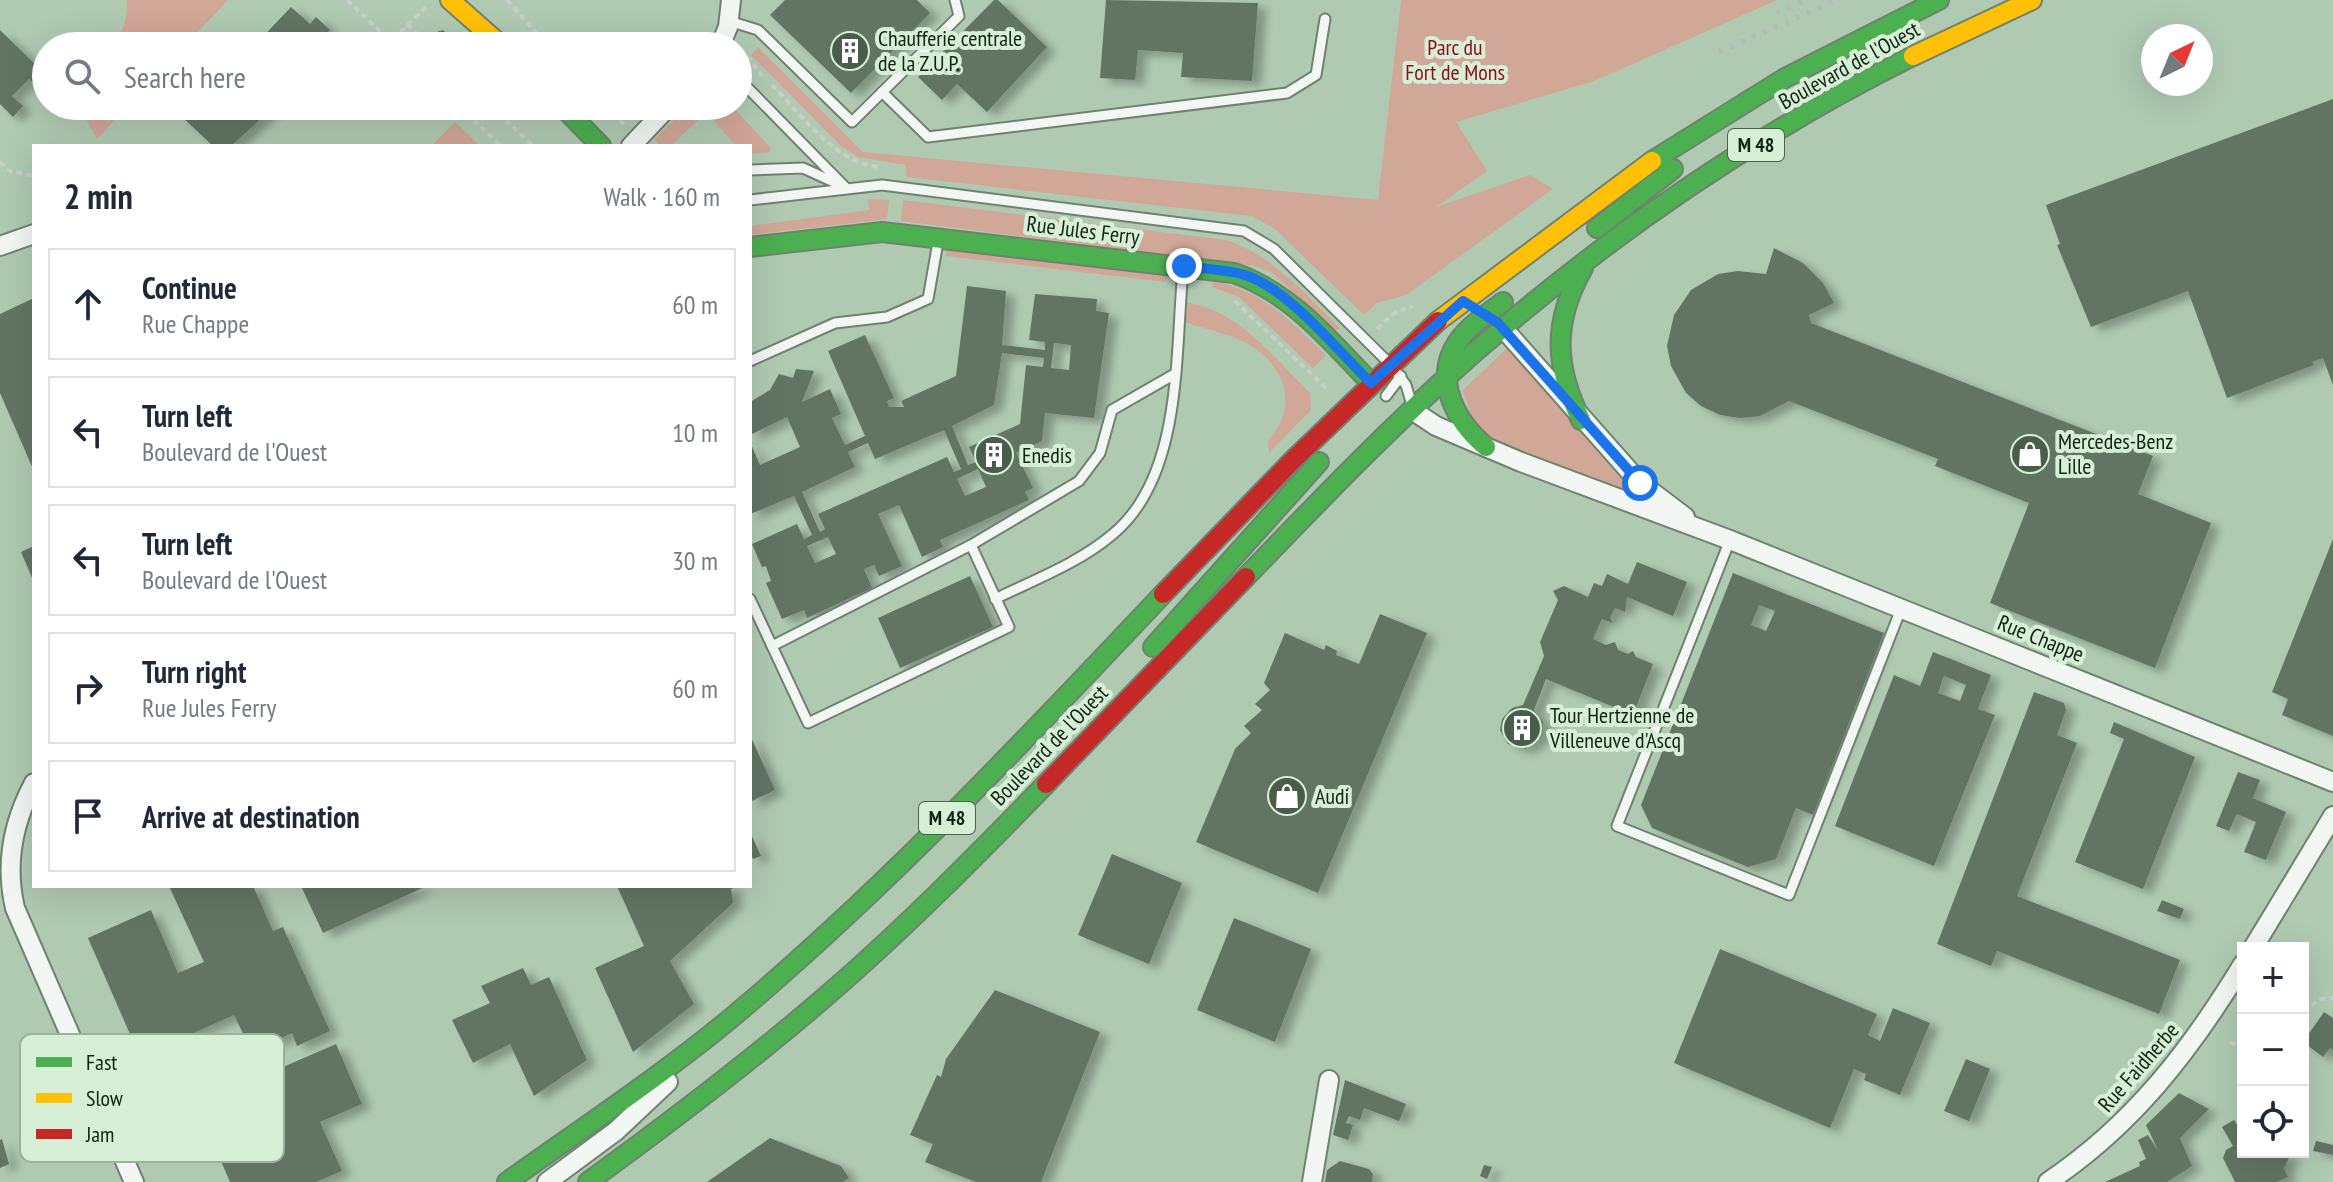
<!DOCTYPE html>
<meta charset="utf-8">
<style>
:root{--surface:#fff;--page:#f6f6f7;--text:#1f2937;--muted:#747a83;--line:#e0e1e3}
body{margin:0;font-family:"PT Sans Narrow",sans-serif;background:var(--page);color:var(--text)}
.controls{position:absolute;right:24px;bottom:24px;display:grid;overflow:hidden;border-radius:0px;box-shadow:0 8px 32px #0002}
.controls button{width:72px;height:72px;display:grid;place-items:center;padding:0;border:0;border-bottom:2px solid var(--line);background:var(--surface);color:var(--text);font:40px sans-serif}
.compass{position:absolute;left:2141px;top:24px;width:72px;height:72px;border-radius:50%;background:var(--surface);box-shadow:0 8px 32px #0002;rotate:43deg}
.stop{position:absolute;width:24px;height:24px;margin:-18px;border:6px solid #1a73e8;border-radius:50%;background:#fff}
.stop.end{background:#1a73e8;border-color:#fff;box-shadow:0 2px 8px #0008}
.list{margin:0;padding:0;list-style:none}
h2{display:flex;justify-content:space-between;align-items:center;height:104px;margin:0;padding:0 32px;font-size:34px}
h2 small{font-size:26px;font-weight:400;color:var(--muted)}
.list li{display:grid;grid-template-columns:52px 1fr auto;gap:24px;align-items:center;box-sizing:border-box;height:112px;margin:0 16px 16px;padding:0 16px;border:2px solid var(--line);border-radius:0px}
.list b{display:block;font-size:30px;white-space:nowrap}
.list p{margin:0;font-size:26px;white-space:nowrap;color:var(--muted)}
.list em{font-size:26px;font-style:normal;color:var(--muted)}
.icon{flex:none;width:44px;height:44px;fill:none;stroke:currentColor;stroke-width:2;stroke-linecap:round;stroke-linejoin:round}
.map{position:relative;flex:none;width:2333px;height:1182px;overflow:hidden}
.search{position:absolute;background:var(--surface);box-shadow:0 8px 32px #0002;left:32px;top:32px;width:720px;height:88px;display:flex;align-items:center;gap:20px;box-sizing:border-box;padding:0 28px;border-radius:44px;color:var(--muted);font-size:30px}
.panel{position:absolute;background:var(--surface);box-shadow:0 8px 32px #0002;left:32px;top:144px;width:720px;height:744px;border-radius:0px}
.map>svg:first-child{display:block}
</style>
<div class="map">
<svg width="2333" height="1182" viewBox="0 0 2333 1182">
<defs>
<filter id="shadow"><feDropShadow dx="9" dy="5" stdDeviation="4" flood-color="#0004"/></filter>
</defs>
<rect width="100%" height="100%" fill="#b0cab2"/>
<g fill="#d1a797">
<path d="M127,0H228L185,46H110C124,32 127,20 127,0Z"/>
<polygon points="1401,0 1777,0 1594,81 1456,122 1487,171 1436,207 1530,175 1553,189 1406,295 1377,303 1364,315 1275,229 1252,216 906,177 906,165 858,157 841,146 751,55 758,47 863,152 1378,200"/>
<polygon points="79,106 128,106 97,139"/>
<polygon points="689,106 713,106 671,146 660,146 654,139"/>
<polygon points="732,106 770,147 770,152 750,154 750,146 736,146 714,121"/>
<polygon points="455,122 480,146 431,146"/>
<polygon points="868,199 889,200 887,219 750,235 750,226 869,210"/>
<path d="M903,200L1226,240C1273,255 1305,294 1340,328L1335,333L1274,274L1257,266L901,221Z"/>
<polygon points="947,249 1166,275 1165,282 946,256"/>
<path d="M1213,280C1265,293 1288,319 1326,355L1313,368L1239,297L1212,287Z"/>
<path d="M1185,302C1239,310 1273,357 1310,393L1311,410L1269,453L1268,441C1301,405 1284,362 1243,341C1224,333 1203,328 1184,322Z"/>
<polygon points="1508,347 1640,494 1643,501 1494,442 1475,428 1463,390"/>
</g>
<g fill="#627463" fill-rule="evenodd" filter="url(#shadow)">
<polygon points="785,0 917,0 930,13 851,93 770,15"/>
<polygon points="994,0 998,0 1047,47 987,112 957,84 942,100 918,77"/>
<polygon points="1106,0 1258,3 1252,81 1181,77 1183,53 1138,50 1135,80 1100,78"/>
<polygon points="291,7 310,24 316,17 330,30 323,37 332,46 254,46"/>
<polygon points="0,30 39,68 36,72 40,76 33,83 29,79 12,96 23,106 13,117 0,104"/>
<polygon points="443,30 460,46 435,46 431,42 434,33"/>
<polygon points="2333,99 2333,385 2323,358 2312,362 2314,365 2227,398 2188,291 2091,327 2057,245 2060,244 2046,205"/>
<polygon points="187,106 275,106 231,146 213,146 179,114"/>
<polygon points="1774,248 1803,263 1823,283 1834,303 1809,315 1811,323 2153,456 2138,494 2211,523 2155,668 1990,603 2029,503 1935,466 1938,459 1789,401 1760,416 1740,418 1720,415 1701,406 1686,393 1671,366 1667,346 1674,315 1691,290 1718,274 1738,271 1766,274"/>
<path d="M967,286L1006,291L1002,345L1045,350V342L1029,340L1035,294L1097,299L1096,311L1109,313L1094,418L1045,413L1042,441L1016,453L1033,488L1025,492L1029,500L940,540L943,547L922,557L899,505L878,514L902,566L879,576L874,565L864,569L872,588L807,618L804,610L782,619L766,583L771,581L766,566L762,567L752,544L797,524L804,539L812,535L794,496L750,514V442L760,465L800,447L787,417L750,435V402L770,390L779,374L793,378L796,369L814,371L802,402L830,389L841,414L832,418L845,445L865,436L828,351L865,335L894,398L887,401L889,407H904L901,401L956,376ZM1054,343L1071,345L1069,370L1051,368ZM1002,353L1044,358L1043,367L1026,365L1020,424L969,447L976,462L968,465L952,426L994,405ZM944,430L961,469L954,472L947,457L818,514L825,529L820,532L802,492L855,467L848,452L868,443L875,459ZM978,469L986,487L965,496L957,479ZM828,537L836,554L815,563L807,546Z"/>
<polygon points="34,298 34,471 0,393 0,314"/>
<polygon points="2333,539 2333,736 2282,715 2288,699 2272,692"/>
<polygon points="34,546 34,582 21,552"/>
<polygon points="1637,562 1687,582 1673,616 1627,597 1625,612 1615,608 1610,618 1613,623 1602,619 1593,639 1606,645 1615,642 1618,650 1628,654 1633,651 1636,657 1653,664 1633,715 1546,679 1534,710 1543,722 1541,737 1526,749 1508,744 1500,730 1502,719 1512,708 1523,705 1544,656 1540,642 1558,600 1553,591 1564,586 1588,597 1594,583 1602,586 1607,574 1628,584"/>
<path d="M1733,573L1884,633L1813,815L1796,808L1776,859L1748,867L1652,828L1641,805ZM1759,605L1775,611L1766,631L1751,625Z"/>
<polygon points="970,576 993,627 900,668 878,618"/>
<polygon points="1380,614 1427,633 1318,893 1196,842 1235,749 1251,733 1244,726 1262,710 1255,704 1270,690 1264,683 1285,633 1324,650 1326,645 1337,651 1336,655 1359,664"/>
<path d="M1933,652L1991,675L1978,709L1995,715L1934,866L1835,826L1894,675L1920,686ZM1944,676L1966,685L1960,701L1938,693Z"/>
<polygon points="2034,692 2064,703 2066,710 2057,735 2077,743 2017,896 2180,960 2159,1014 1997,951 1991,966 1937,944"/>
<polygon points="2114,722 2195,757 2143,889 2075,862 2124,739 2110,733"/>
<polygon points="750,735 775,790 750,802"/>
<polygon points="2238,772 2260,780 2253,798 2286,812 2266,860 2244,852 2256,822 2237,814 2229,831 2216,826"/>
<polygon points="750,832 761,856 753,859 750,852"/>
<polygon points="1112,854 1182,883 1149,964 1078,935"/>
<polygon points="169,886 253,886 273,931 283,927 330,1031 297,1046 292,1033 252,1052 234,1015 140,1057 88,938 151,910 178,973 204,962"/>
<polygon points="301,886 427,886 323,933"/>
<polygon points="617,886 738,886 731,889 733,903 670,961 694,1004 633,1052 595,968 644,946"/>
<polygon points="2162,900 2184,909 2180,919 2157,911"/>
<polygon points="1234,918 1311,949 1275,1042 1197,1010"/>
<polygon points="1720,949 1877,1014 1868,1035 1880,1041 1893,1008 1930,1023 1900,1095 1864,1080 1866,1074 1854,1069 1830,1128 1674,1063"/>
<polygon points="523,968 531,985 549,977 587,1060 534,1096 510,1044 473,1063 452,1020 490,1003 481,986"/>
<polygon points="995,990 1100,1032 1041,1182 976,1182 925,1162 933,1144 910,1135 937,1075 941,1077 946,1059"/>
<polygon points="2324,1012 2333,1018 2333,1050 2330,1048 2323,1057 2303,1042"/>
<polygon points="336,1044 362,1104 320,1122 342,1171 316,1182 230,1182 204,1121 260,1096 253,1080"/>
<polygon points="1966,1059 1990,1069 1969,1121 1944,1111"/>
<polygon points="1345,1080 1406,1104 1399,1121 1364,1108 1360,1120 1349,1116 1346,1123 1353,1125 1348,1140 1333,1135"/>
<polygon points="2179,1093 2209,1109 2180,1138 2192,1166 2167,1182 2105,1182 2140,1166 2139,1162 2146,1159 2138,1140 2148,1135 2159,1152 2146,1125"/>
<polygon points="2234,1120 2243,1134 2243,1152 2274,1155 2284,1152 2290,1156 2284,1168 2288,1177 2277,1182 2235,1182 2223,1158 2226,1150 2233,1146 2222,1127"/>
<polygon points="770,1138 841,1166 849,1178 843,1182 707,1182"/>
<polygon points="2,1139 9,1164 0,1168 0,1140"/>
<polygon points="2316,1141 2333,1145 2333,1155 2313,1151"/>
<polygon points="1340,1161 1369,1169 1373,1174 1372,1182 1325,1182 1327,1170"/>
<polygon points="1484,1165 1492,1167 1487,1179 1480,1176"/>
</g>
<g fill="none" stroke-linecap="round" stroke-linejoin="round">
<g stroke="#6f8270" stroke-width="13">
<g id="lane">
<polyline points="729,21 758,30 852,122 959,16 955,0"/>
<polyline points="738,78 845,187"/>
<polyline points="882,92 928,137 1287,93 1316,75 1325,19"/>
<polyline points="750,170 803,168 838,184"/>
<polyline points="750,200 882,185 1244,231 1274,249 1390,364 1406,385 1411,402"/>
<polyline points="750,361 835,323 887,317 928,299 938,242"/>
<polyline points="1386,396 1401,376"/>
<polyline points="1730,540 1617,826 1789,895 1901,609"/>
<polyline points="750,599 808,723 1009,627 971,545"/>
<path d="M995,599C1036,579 1079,563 1113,534C1183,476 1175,353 1183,270"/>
<polyline points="772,646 971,545 1079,481 1100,453 1112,410 1173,375"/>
</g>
</g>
<g stroke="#6f8270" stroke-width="22">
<g id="street">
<polyline points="720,46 728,27 731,0"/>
<polyline points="631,146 669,106"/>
<polyline points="0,246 34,234"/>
<polyline points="1503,328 1640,483 1685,517"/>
<polyline points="1412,410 1436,426 1521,462 1730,540 2333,782"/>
<path d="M34,783C13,822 5,865 15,908L134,1182"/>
<polyline points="2253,948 2333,816"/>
<polyline points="547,1182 616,1131 668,1082"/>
<polyline points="1312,1182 1329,1080"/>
<path d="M2048,1182C2133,1125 2190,1051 2243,964"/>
</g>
</g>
<g stroke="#6f8270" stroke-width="22">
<g id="fast">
<polyline points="562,106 601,146"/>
<polyline points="1652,161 1785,78 1939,0"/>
<polyline points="1597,228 1673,169"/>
<path d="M750,247L882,232L1234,273C1292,293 1329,340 1371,383"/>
<path d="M1581,420C1554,366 1553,321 1583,268"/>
<path d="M1486,447C1456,422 1433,380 1457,343C1468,326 1487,314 1503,302"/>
<path d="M1246,577C1320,500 1395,422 1476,351C1608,236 1756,134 1913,56"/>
<polyline points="1153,647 1319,462"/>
<path d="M507,1182C584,1127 663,1075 736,1014C889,885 1026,739 1163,594"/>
<path d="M588,1182C672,1121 754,1059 832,991C907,926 977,855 1046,784"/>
</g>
</g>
<g stroke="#6f8270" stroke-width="22">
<g id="slow">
<polyline points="450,0 502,46"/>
<polyline points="1913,56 2032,0"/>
<polyline points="1438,321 1652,161"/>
</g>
</g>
<g stroke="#6f8270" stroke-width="22">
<g id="jam">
<polyline points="1163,594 1293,460 1438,321"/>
<polyline points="1046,784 1246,577"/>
</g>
</g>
<g stroke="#c8cfc8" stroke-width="4" stroke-dasharray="6 4" stroke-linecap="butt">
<polyline points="347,0 396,46"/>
<polyline points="507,0 548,46"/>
<polyline points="407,24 429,46"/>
<polyline points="386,46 426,7"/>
<polyline points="741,48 762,76"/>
<path d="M772,85C801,114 836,164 880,167"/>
<polyline points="459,106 501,146"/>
<polyline points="491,106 533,146"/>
<polyline points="529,106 537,114"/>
<polyline points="606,106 624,124"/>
<polyline points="0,162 10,171 34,176"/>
<polyline points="1235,301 1327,389"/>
<polyline points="1377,329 1393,314 1412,306"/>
<polyline points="2303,1011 2321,999 2333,998"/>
<polyline points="2230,1042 2243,1048"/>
</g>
<use href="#lane" stroke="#f3f7f3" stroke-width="9"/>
<use href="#street" stroke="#f3f7f3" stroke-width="18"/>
<use href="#fast" stroke="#4caf50" stroke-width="18"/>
<use href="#slow" stroke="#ffc107" stroke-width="18"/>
<use href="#jam" stroke="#c62828" stroke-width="18"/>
<g stroke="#b3bbb4" stroke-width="6" stroke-dasharray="4 8" stroke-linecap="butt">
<polyline points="1776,13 1806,0"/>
<polyline points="1719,52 1837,0"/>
</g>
</g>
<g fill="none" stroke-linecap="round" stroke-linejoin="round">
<path stroke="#1a73e8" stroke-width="10" d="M1184,266C1204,269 1225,269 1245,275C1290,290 1337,350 1371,383L1463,301L1498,323L1640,483"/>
</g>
<defs>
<g id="building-disc" transform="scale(2)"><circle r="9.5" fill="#495d4a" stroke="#d7eed7"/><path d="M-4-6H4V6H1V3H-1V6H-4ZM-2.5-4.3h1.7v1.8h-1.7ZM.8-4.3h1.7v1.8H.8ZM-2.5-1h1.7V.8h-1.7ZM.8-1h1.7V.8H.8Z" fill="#fff"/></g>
<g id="shop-disc" transform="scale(2)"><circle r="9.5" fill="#495d4a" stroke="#d7eed7"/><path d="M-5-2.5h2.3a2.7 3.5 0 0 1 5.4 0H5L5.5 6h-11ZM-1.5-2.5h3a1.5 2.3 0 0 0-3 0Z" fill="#fff"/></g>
</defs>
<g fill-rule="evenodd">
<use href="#building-disc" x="850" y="51"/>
<use href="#shop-disc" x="2030" y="454"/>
<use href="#building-disc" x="994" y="455"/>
<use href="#building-disc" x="1522" y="728"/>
<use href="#shop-disc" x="1287" y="796"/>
</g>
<g text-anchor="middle" stroke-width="8" stroke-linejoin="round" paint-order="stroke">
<g fill="#d7eed7" stroke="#4c604d" stroke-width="2">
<rect x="1728" y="129" width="56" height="32" rx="6"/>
<rect x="919" y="802" width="56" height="32" rx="6"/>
</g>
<g font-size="20" font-weight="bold" fill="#112312">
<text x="1756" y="152">M 48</text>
<text x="947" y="825">M 48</text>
</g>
<g font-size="22" fill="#112312" stroke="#d7eed7" text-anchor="start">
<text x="878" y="46">Chaufferie centrale<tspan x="878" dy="25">de la Z.U.P.</tspan></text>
<text x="2058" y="449">Mercedes-Benz<tspan x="2058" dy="25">Lille</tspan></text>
<text x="1022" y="463">Enedis</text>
<text x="1550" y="723">Tour Hertzienne de<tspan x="1550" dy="25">Villeneuve d'Ascq</tspan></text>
<text x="1315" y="804">Audi</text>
</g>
<g font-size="22" fill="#8e0e16" stroke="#d7eed7">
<text x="1455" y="55">Parc du<tspan x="1455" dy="25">Fort de Mons</tspan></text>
</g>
<g font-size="22" fill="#112312" stroke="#d7eed7">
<text transform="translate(1849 65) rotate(-29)" y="8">Boulevard de l'Ouest</text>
<text transform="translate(1083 230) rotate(7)" y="8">Rue Jules Ferry</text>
<text transform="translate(2041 638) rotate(22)" y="8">Rue Chappe</text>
<text transform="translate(1049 745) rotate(-46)" y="8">Boulevard de l'Ouest</text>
<text transform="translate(2138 1067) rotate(-49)" y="8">Rue Faidherbe</text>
</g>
</g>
<rect x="20" y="1034" width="264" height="128" rx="12" fill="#d7eed7" stroke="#9cb19c" stroke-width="2"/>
<rect x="36" y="1057" width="36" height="10" fill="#4caf50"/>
<rect x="36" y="1093" width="36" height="10" fill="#ffc107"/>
<rect x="36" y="1129" width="36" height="10" fill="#c62828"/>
<g font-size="22" fill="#112312">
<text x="86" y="1070">Fast</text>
<text x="86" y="1106">Slow</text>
<text x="86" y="1142">Jam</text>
</g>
</svg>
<div class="controls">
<button>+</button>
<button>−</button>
<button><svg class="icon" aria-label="locate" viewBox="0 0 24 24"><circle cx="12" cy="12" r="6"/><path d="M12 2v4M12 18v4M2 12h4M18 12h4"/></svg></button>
</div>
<svg class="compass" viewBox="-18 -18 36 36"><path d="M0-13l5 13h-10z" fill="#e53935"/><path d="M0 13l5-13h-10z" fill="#747a83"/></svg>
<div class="stop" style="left:1640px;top:483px"></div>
<div class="stop end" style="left:1184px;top:266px"></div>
<div class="search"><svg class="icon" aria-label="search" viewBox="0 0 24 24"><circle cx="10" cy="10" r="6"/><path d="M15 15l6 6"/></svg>Search here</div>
<section class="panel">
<h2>2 min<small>Walk · 160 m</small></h2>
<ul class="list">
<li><svg class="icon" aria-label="ahead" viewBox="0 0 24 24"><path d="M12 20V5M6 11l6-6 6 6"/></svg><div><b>Continue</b><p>Rue Chappe</p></div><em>60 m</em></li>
<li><svg class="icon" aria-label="left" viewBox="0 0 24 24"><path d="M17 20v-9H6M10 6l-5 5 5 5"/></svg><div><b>Turn left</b><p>Boulevard de l'Ouest</p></div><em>10 m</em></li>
<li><svg class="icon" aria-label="left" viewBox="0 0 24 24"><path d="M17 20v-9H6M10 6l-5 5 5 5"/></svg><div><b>Turn left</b><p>Boulevard de l'Ouest</p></div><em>30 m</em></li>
<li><svg class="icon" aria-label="right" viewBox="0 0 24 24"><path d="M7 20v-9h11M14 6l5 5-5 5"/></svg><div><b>Turn right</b><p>Rue Jules Ferry</p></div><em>60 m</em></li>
<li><svg class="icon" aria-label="arrive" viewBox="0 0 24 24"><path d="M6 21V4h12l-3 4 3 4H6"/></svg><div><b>Arrive at destination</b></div></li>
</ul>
</section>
</div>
